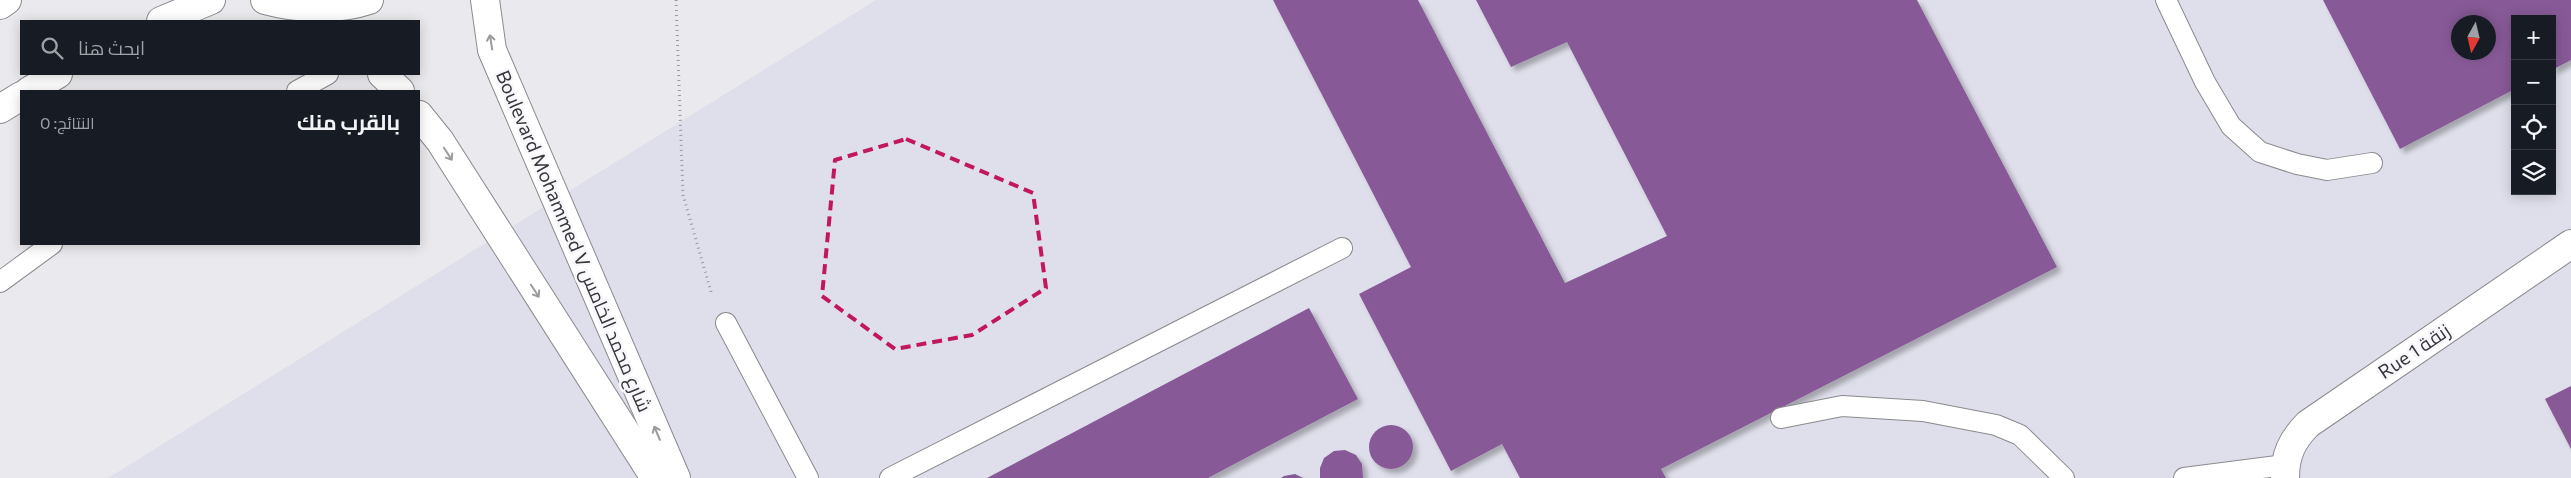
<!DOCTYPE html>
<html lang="ar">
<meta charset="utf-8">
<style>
:root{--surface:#171b24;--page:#242831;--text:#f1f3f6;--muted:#9ea1a6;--line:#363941}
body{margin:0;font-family:Commissioner,Cairo,sans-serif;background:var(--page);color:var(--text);direction:rtl}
.controls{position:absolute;right:15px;top:15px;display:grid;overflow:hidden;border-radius:0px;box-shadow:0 2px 12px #0003}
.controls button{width:45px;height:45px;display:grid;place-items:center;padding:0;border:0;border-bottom:1px solid var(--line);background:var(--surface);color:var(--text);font:25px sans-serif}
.compass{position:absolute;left:2451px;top:15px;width:45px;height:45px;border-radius:50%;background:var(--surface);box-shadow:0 2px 12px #0003;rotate:188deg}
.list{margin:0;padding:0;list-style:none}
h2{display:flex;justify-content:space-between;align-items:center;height:65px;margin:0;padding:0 20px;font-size:21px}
h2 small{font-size:16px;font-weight:400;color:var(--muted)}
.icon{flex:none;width:28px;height:28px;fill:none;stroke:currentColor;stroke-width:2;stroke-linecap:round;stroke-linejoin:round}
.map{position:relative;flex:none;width:2571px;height:478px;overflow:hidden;direction:ltr}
.search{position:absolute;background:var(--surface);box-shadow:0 2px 12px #0003;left:20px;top:20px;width:400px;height:55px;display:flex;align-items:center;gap:12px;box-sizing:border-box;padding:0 18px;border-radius:0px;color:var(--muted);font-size:19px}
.panel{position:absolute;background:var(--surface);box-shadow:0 2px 12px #0003;left:20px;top:90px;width:400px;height:155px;border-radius:0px;direction:rtl}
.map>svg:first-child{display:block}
</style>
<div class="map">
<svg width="2571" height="478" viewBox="0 0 2571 478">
<defs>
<filter id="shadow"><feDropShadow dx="4.5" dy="4.5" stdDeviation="2.5" flood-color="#0004"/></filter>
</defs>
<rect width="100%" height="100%" fill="#eaeaee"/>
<path fill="#dedfea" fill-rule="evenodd" d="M876,0H2571V478H108ZM2515,19H2552V191H2515ZM2458,22H2488V52H2458Z"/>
<g fill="#875a97" fill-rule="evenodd" filter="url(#shadow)">
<polygon points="1273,0 1418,0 1565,283 1667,236 1567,42 1511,67 1476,0 1917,0 2057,267 1661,469 1666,478 1520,478 1502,444 1451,471 1359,294 1411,267"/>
<path d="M2323,0H2571V60L2552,70V19H2515V89L2400,149ZM2458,22H2488V52H2458Z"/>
<polygon points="1309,308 1358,399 1259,451 1208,478 987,478"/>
<polygon points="2571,386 2571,449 2545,399"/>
<circle cx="1391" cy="447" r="22"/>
<polygon points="1345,450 1356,455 1362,464 1363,478 1320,478 1320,468 1324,458 1334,451"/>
<polygon points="1295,474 1303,478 1281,478 1284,476"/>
</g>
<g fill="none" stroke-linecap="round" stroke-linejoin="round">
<g stroke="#8a8a8e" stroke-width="22">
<g id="service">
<polyline points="2166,0 2205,82 2231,126 2260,152 2297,164 2327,170 2372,163"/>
<polyline points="297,91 328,74"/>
<polyline points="0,282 52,244"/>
<polyline points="726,323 808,478"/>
<polyline points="1781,418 1842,406 1923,411 1996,425 2020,435 2064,478"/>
<polyline points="890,478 1342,248"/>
<polyline points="2184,478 2285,465"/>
</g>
</g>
<g stroke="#8a8a8e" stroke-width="30">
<path id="minor" d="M2285,478C2285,455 2292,440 2308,424L2571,244"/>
</g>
<g stroke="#8a8a8e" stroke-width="30">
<g id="secondary">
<polyline points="485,0 492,50 676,478"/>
<polyline points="382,74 400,91"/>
<polyline points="419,115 440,141 655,478"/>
</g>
</g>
<g stroke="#8a8a8e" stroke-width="30">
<g id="trunk">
<path d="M265,0C298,9 336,11 369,0"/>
<polyline points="0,5 7,0"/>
<polyline points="161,21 211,0"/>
<polyline points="29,91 58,74"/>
<polyline points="0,109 21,96"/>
</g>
</g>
<polyline stroke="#9a9a9d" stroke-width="3" stroke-dasharray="1 4" stroke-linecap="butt" points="676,0 683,195 712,295"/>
<use href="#service" stroke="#fff" stroke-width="20"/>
<use href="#minor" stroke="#fff" stroke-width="28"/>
<use href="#secondary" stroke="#fff" stroke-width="28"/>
<use href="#trunk" stroke="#fff" stroke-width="28"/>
</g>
<defs><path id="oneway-shaft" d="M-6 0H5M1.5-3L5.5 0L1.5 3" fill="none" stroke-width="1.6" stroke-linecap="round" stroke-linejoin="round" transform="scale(1.25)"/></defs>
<g stroke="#9a9b9c">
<use href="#oneway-shaft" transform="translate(491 42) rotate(-99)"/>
<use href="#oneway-shaft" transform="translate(448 154) rotate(57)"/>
<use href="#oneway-shaft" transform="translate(535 291) rotate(57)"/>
<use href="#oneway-shaft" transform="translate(657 433) rotate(-113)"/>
</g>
<path fill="none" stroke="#c2185b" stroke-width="4" stroke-dasharray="10 6" stroke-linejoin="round" d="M906,139L1033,193L1046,288L972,335L895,349L822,296L835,160Z"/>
<g text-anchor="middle" stroke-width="5" stroke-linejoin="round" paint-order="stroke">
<g font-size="19" fill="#363738" stroke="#f7f7fc">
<text transform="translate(574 241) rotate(67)" y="7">Boulevard Mohammed V شارع محمد الخامس</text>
<text transform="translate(2414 351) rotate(-34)" y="7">Rue 1 زنقة</text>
</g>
</g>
</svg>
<div class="controls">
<button>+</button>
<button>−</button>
<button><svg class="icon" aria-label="locate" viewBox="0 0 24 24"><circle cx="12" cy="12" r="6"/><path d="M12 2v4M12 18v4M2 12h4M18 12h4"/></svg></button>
<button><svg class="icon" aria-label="layers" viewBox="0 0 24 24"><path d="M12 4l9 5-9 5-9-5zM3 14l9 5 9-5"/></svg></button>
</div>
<svg class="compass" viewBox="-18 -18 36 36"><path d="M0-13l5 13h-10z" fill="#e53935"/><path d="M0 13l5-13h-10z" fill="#9ea1a6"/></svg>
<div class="search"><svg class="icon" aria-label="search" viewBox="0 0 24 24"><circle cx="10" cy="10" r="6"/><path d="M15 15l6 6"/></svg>ابحث هنا</div>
<section class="panel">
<h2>بالقرب منك<small>النتائج: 0</small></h2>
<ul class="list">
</ul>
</section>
</div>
